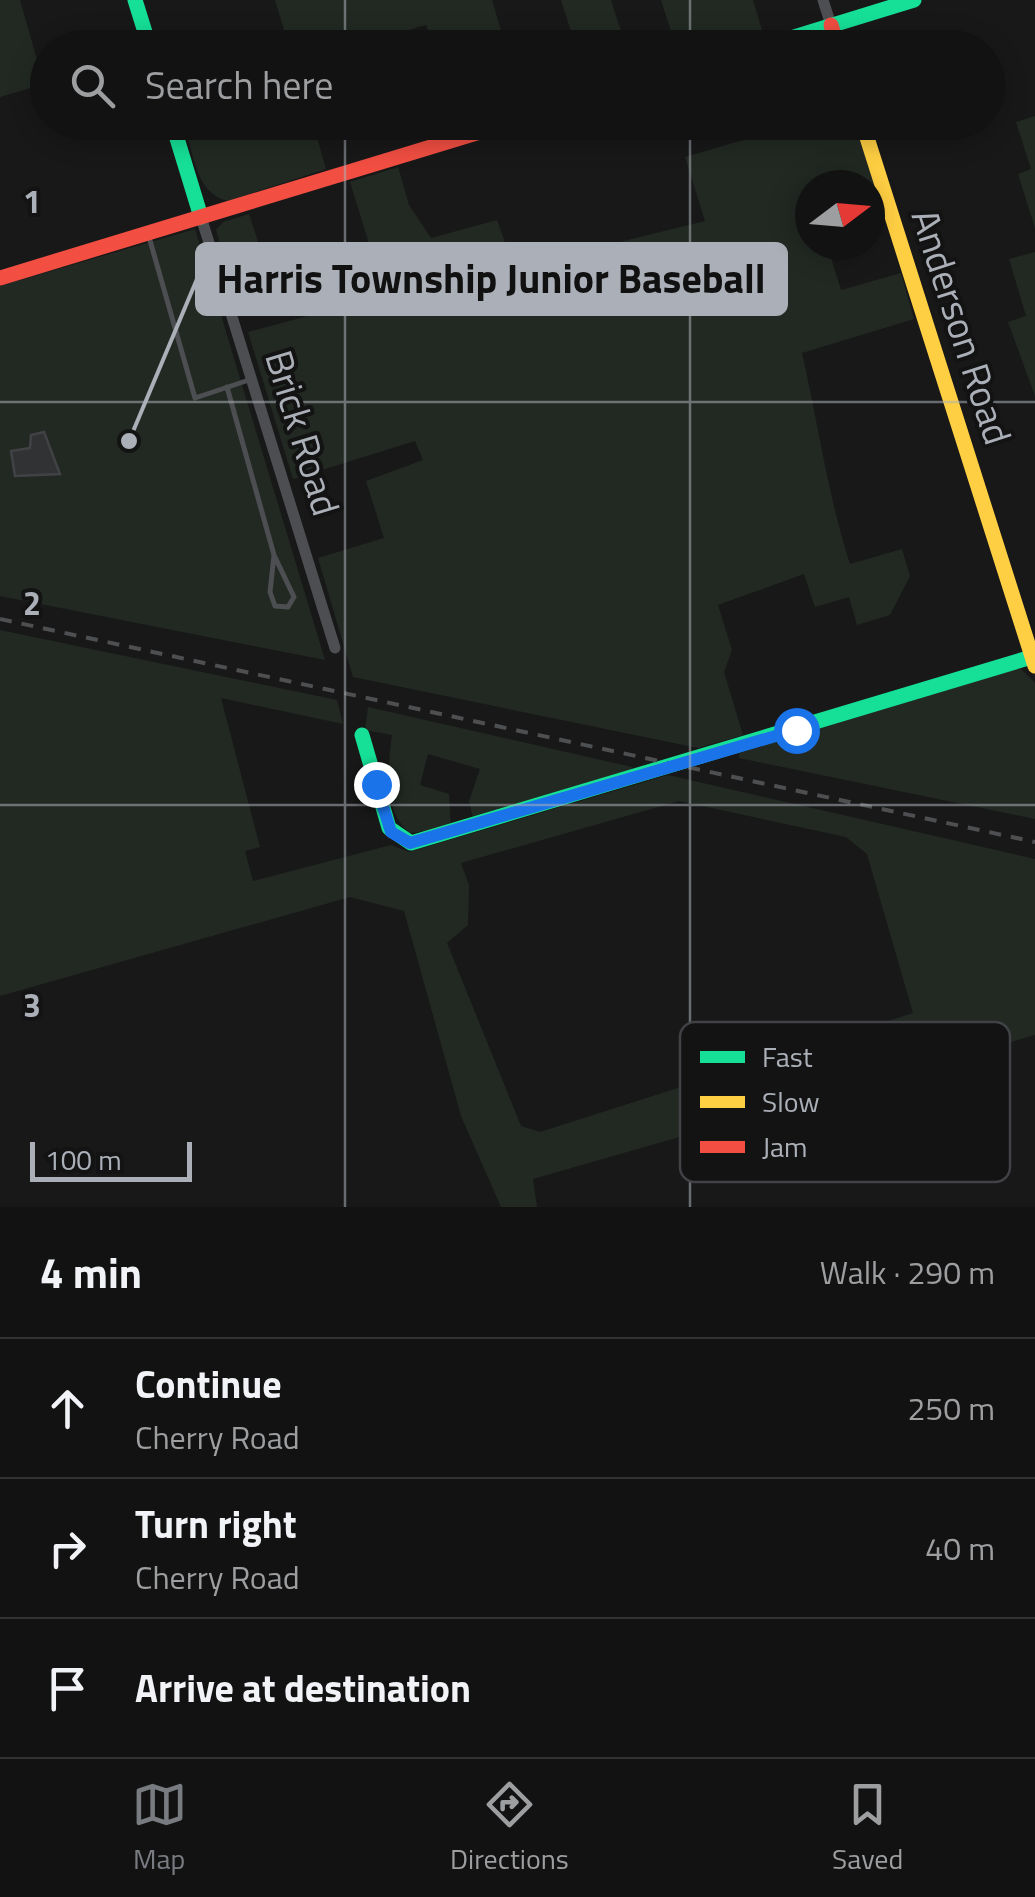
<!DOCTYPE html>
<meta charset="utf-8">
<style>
:root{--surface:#121213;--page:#1b1b1c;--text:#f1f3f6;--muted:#9c9ea0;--line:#313233;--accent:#787b80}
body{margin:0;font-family:"Titillium Web",sans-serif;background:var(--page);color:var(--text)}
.compass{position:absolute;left:795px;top:170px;width:90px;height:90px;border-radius:50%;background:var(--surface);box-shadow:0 5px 25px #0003;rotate:74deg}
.scale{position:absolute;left:30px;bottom:25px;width:162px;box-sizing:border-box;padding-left:10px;border:5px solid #abb0b8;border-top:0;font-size:28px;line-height:35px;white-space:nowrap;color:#abb0b8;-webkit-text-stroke:8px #131314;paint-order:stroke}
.stop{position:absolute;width:30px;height:30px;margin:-22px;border:8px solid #1a73e8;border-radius:50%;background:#fff}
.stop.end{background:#1a73e8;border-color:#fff;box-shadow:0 2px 10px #0008}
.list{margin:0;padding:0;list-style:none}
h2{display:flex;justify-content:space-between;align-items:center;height:130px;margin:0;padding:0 40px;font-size:42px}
h2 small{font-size:32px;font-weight:400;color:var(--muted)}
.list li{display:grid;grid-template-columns:65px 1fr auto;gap:30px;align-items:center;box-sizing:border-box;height:140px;padding:0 40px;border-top:2px solid var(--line)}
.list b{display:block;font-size:38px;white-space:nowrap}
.list p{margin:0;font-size:32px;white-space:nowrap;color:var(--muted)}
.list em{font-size:32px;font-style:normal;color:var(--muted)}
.icon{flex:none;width:55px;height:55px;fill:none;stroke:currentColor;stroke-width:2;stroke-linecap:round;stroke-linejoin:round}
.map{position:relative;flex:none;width:1035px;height:1207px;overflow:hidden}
.search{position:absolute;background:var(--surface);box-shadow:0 5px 25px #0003;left:30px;right:30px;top:30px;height:110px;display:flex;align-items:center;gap:25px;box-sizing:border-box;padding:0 35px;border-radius:55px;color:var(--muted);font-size:38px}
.sheet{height:550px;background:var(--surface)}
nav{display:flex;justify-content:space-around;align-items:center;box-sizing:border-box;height:140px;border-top:2px solid var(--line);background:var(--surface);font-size:28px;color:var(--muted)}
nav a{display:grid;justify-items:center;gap:5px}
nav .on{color:var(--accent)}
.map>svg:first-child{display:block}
</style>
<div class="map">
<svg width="1035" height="1207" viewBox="0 0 1035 1207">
<rect width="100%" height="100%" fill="#181819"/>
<g fill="#222923" fill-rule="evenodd">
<polygon points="0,0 20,0 44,84 0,97"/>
<polygon points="275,0 492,0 505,44 435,47 426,25 350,47 274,47 288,43"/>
<polygon points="561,0 611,0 626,47 576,47"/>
<polygon points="661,0 753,0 763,33 721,47 676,47"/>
<polygon points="1035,116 1035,228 1018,174 1031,169 1016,122"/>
<path d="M184,123H313L326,169L228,201C195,194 193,151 184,123Z"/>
<path d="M802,123H854L883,210L870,214V185H810V245H827L841,290L901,273L914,319L802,353C818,423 828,496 850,564L902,549L910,576L890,615L857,625L849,597L815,607L804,574L718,605L732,650L724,672L743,735L698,748L353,677L318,558L384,538L366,481L423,460L415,441L293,479L248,332L385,295L350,182L398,167L409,205L431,238L497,220L514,268L705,221L685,157Z"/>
<polygon points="249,214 266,266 230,276 216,230 223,222"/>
<polygon points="195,229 325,660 0,596 0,286"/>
<polygon points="1035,252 1035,396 1008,322 1026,316 1009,259"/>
<path d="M0,630L337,700L343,724L221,698L260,847L245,851L253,881L391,845L409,852L668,775L1035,859V1035L533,1179L537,1207H501L461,1116L404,911L350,897L0,996ZM679,801L846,837L867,854L913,1013L540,1132L521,1126L447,943L468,925L469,885L461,863Z"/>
<polygon points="1020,668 1035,683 1035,819 739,758 739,753"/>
<path d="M368,707L632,767L631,773L474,822L469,801L480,769L428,754L420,785L449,794L451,828L410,833C382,810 388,767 392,735L365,730Z"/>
</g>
<polygon fill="#313233" stroke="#414245" stroke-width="2.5" points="44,432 60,474 15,476 11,451 30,448 31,435"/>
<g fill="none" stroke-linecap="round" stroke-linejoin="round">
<g stroke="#4d4e51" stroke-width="5">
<polyline points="149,237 195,398 249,380"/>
<polyline points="227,387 274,555 294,597 288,607 275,606 270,592 274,555"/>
</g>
<g stroke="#4d4e51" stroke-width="11">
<polyline points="823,0 831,25"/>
<polyline points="201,217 335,648"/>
</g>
<g stroke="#16e098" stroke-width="15">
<polyline points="135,0 150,48"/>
<polyline points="758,48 914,0"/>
<polyline points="172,122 201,217"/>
<polyline points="362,735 389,828 411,843 1035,656"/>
</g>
<polyline stroke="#ffcf43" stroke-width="15" points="862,122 1035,666"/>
<g stroke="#f24e42" stroke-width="15">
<polyline points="831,25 838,48"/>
<polyline points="0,278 513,122"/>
</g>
<polyline stroke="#4e4f51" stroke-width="4" stroke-dasharray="12 10" stroke-linecap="butt" points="0,619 1035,842"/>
</g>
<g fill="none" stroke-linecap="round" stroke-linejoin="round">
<polyline stroke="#1a73e8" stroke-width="12" points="376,784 391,832 410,843 796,730"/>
</g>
<path fill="none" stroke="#abb0b8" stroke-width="2.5" stroke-opacity="0.55" d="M345,0V48M690,0V48M345,122V1207M690,122V1207M0,402H1035M0,805H1035"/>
<g text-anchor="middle" stroke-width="8" stroke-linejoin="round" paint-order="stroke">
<g font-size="38" fill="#abb0b8" stroke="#131314">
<text transform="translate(961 327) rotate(72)" y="13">Anderson Road</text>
<text transform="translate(302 433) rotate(73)" y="13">Brick Road</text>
</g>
</g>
<rect x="680" y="1022" width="330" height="160" rx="15" fill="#131314" stroke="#414245" stroke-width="2.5"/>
<rect x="700" y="1051" width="45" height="12" fill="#16e098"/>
<rect x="700" y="1096" width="45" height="12" fill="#ffcf43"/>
<rect x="700" y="1141" width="45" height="12" fill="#f24e42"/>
<g font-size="28" fill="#abb0b8">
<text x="762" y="1067">Fast</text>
<text x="762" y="1112">Slow</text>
<text x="762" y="1157">Jam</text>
</g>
<g font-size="32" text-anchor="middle" font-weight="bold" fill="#abb0b8" stroke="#131314" stroke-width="8" stroke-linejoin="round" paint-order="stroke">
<text x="32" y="213">1</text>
<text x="32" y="615">2</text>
<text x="32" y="1017">3</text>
</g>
<path fill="none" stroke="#abb0b8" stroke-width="4" d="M129 441L197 279"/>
<circle fill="#abb0b8" stroke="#131314" stroke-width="4" cx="129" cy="441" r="10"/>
<rect fill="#abb0b8" stroke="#abb0b8" stroke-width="4" x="197" y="244" width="589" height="70" rx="10"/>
<g font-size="40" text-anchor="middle" font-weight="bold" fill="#111">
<text x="491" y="293">Harris Township Junior Baseball</text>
</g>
</svg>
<svg class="compass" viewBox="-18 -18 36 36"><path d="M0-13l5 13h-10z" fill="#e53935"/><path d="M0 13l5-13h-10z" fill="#9c9ea0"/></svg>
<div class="scale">100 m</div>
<div class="stop" style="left:796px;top:730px"></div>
<div class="stop end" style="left:376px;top:784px"></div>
<div class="search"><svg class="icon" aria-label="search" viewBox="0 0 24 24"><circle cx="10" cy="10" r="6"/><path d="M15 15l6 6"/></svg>Search here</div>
</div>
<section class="sheet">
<h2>4 min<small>Walk · 290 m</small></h2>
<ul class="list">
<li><svg class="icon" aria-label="ahead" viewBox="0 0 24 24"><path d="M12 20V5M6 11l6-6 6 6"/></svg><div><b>Continue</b><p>Cherry Road</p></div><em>250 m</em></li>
<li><svg class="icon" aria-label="right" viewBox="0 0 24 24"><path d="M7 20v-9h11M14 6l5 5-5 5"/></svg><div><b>Turn right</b><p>Cherry Road</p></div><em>40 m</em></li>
<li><svg class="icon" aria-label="arrive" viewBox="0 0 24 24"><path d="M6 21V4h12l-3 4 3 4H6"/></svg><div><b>Arrive at destination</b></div></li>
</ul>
</section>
<nav>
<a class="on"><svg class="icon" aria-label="map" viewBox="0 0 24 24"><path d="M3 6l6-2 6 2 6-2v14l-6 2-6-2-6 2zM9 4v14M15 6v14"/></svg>Map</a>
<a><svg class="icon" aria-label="directions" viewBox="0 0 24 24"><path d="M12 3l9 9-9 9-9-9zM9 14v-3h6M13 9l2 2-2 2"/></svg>Directions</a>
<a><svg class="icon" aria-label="saved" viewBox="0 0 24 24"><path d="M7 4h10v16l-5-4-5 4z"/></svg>Saved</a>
</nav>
